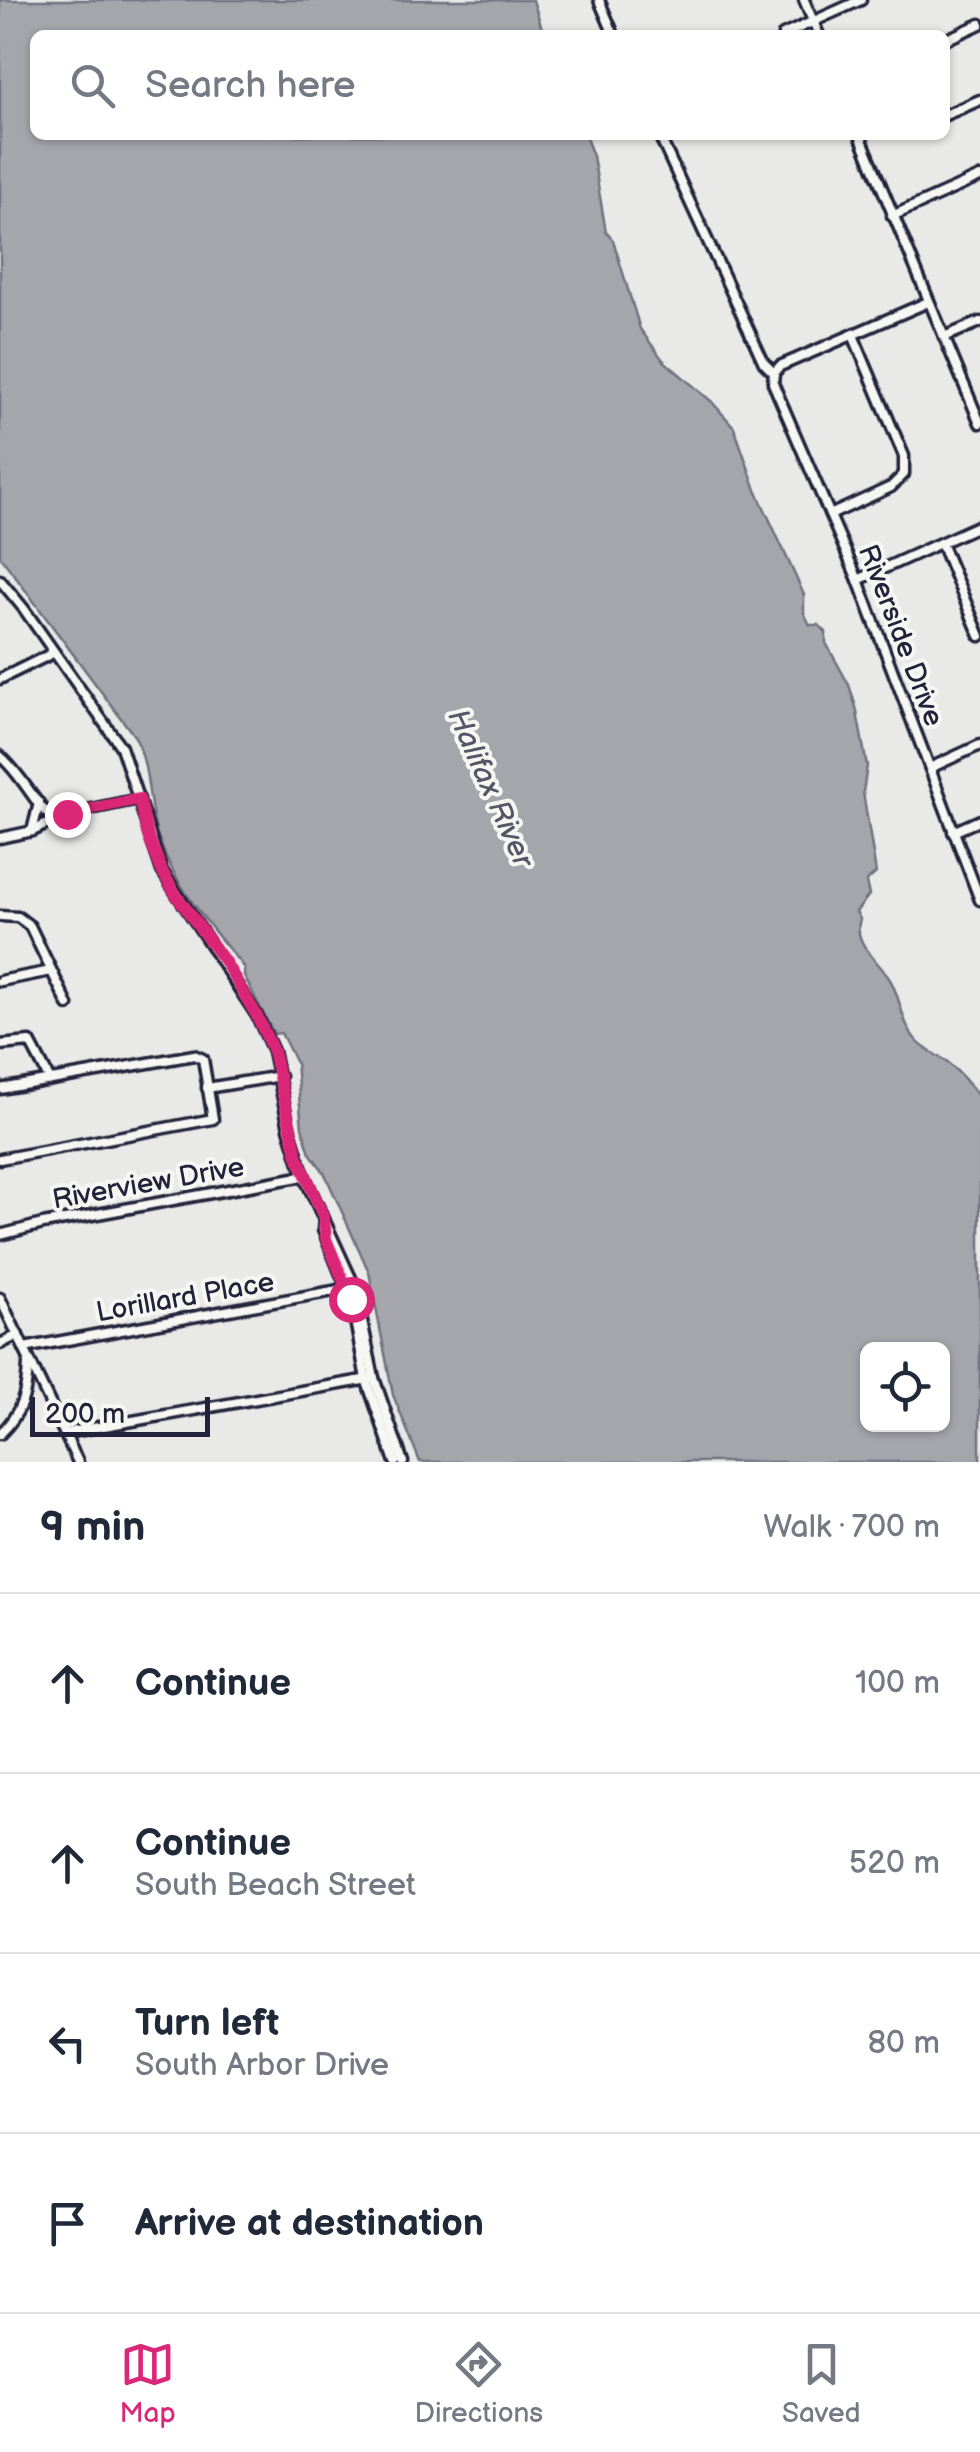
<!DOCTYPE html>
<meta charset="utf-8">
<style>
:root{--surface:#fff;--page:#f6f6f7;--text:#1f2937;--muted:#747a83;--line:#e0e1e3;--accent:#db2777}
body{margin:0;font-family:"Balsamiq Sans",sans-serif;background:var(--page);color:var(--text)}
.controls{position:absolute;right:30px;bottom:30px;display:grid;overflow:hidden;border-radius:15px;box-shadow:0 2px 8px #0004}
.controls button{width:90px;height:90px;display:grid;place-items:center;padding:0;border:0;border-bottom:2px solid var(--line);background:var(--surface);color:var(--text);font:50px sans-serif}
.scale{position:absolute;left:30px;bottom:25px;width:180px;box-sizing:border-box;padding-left:10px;border:5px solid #22223b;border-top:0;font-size:28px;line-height:35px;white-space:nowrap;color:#22223b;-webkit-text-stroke:8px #f6f6f2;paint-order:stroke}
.stop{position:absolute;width:30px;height:30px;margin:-22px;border:8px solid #db2777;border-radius:50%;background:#fff}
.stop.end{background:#db2777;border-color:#fff;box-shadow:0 2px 10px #0008}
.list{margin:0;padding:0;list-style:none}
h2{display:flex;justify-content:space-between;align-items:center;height:130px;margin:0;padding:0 40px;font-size:42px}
h2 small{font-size:32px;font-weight:400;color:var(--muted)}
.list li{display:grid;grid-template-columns:65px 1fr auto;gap:30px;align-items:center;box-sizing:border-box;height:180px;padding:0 40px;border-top:2px solid var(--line)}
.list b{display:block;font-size:38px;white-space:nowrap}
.list p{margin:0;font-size:32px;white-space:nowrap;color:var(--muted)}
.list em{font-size:32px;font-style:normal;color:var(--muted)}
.icon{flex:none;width:55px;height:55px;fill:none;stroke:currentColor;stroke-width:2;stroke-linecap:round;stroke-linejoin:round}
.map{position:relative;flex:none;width:980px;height:1462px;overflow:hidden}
.search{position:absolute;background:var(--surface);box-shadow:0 2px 8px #0004;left:30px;right:30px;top:30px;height:110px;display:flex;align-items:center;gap:25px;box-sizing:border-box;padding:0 35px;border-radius:15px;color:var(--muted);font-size:38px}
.sheet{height:850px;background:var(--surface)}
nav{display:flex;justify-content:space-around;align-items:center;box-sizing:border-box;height:140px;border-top:2px solid var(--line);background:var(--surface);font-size:28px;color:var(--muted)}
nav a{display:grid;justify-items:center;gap:5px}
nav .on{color:var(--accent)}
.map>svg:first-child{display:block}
</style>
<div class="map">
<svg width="980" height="1462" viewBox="0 0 980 1462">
<rect width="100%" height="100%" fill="#e9e9e7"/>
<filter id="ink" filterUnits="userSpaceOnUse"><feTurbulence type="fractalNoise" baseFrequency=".01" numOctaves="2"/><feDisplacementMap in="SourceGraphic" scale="20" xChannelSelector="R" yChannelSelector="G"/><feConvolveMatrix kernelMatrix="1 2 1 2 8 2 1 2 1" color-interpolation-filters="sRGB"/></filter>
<g filter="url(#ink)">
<path fill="#a5a5ac" stroke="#71717f" stroke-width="2.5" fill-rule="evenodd" d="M0,0H533L544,35H35V135H585L593,156L606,232L613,240L640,329L663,360L711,401L734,427L756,490L804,595V613L810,625H819L826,632V643L849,685L856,707L867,766L863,792L876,873L866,882L869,895L856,912L860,919C852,943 877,959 889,978C901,996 901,1024 917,1041C925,1050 939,1056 949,1064C960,1073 971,1086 980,1098V1462H420L393,1395L369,1272L324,1172L310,1153L302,1127L296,1063L281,1033L274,1034L244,976V968C210,925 177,891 158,837C147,805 151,769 135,737L0,556ZM868,1350H942V1424H868Z"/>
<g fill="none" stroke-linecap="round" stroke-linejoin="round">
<g stroke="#22223b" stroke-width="15">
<g id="minor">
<polyline points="599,0 614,35"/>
<polyline points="804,0 819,35"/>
<polyline points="783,35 861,0"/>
<polyline points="945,40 980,24"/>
<polyline points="945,115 980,100"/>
<polyline points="659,135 764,363 774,373 773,383 858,580 980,900"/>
<polyline points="860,135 980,423"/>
<polyline points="892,216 980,177"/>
<polyline points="944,337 980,322"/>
<polyline points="774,373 780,366 928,302"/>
<polyline points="830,515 891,487 904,474 904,456 853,335"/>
<polyline points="941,543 980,636"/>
<polyline points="0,580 24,609 121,747 162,871 257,1016 273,1051 289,1128 304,1176 355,1287 374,1378 403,1462"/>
<polyline points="858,580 980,525"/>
<polyline points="0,679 53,653"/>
<path d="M0,756C23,775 34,805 55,820"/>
<polyline points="930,768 980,745"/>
<polyline points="32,831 39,803"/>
<polyline points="953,832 980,820"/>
<polyline points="0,838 33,831 67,814 139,799"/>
<polyline points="0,916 18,917 30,926 68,1005"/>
<polyline points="0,981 51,971"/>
<polyline points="0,1045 30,1042 50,1080"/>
<polyline points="207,1088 280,1076"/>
<polyline points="0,1089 194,1055 203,1059 213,1119 0,1159"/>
<polyline points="324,1218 323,1230 351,1299 366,1379 395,1462"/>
<polyline points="0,1235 43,1224 304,1176"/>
<polyline points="0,1298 78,1462"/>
<polyline points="0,1344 18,1335"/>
<polyline points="24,1348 355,1287"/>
<polyline points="65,1433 374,1378"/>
<path d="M0,1434C22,1413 27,1393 28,1364"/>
</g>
</g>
<use href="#minor" stroke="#f6f6f2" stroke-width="8"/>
</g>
</g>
<g fill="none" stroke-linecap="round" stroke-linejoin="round" filter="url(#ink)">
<polyline stroke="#db2777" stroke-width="12" points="67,814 139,799 148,836 162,871 176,895 225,962 257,1016 273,1051 297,1154 324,1218 326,1239 351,1299"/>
</g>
<g text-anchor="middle" stroke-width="8" stroke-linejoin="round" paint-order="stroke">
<g font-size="28" fill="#22223b" stroke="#f6f6f2">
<text transform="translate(902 635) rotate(69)" y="10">Riverside Drive</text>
<text transform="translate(148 1182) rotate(-10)" y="10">Riverview Drive</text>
<text transform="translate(185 1296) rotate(-10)" y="10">Lorillard Place</text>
</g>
<g font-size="30" font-style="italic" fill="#565668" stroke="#f6f6f2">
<text transform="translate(491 788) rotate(66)" y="10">Halifax River</text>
</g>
</g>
</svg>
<div class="controls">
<button><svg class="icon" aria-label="locate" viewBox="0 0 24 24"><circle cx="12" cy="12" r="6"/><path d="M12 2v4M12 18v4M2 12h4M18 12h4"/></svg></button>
</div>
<div class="scale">200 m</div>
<div class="stop" style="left:351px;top:1299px"></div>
<div class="stop end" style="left:67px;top:814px"></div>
<div class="search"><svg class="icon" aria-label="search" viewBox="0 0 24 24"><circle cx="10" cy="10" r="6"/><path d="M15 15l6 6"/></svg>Search here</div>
</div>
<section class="sheet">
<h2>9 min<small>Walk · 700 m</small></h2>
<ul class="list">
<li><svg class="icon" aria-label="ahead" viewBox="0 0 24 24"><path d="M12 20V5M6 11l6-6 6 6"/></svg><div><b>Continue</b></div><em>100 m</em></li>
<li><svg class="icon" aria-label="ahead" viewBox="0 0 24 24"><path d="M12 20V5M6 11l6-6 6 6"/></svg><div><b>Continue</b><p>South Beach Street</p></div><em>520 m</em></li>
<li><svg class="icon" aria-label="left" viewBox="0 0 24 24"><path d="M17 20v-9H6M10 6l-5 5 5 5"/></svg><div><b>Turn left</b><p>South Arbor Drive</p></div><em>80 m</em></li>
<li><svg class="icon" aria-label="arrive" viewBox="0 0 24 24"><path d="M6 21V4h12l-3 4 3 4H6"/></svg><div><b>Arrive at destination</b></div></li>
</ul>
</section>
<nav>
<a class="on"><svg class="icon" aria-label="map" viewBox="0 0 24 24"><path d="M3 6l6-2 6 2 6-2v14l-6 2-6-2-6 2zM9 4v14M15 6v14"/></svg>Map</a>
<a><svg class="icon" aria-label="directions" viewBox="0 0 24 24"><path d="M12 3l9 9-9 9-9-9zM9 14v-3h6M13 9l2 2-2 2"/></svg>Directions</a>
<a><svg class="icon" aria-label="saved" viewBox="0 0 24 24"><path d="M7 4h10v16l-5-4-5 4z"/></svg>Saved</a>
</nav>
